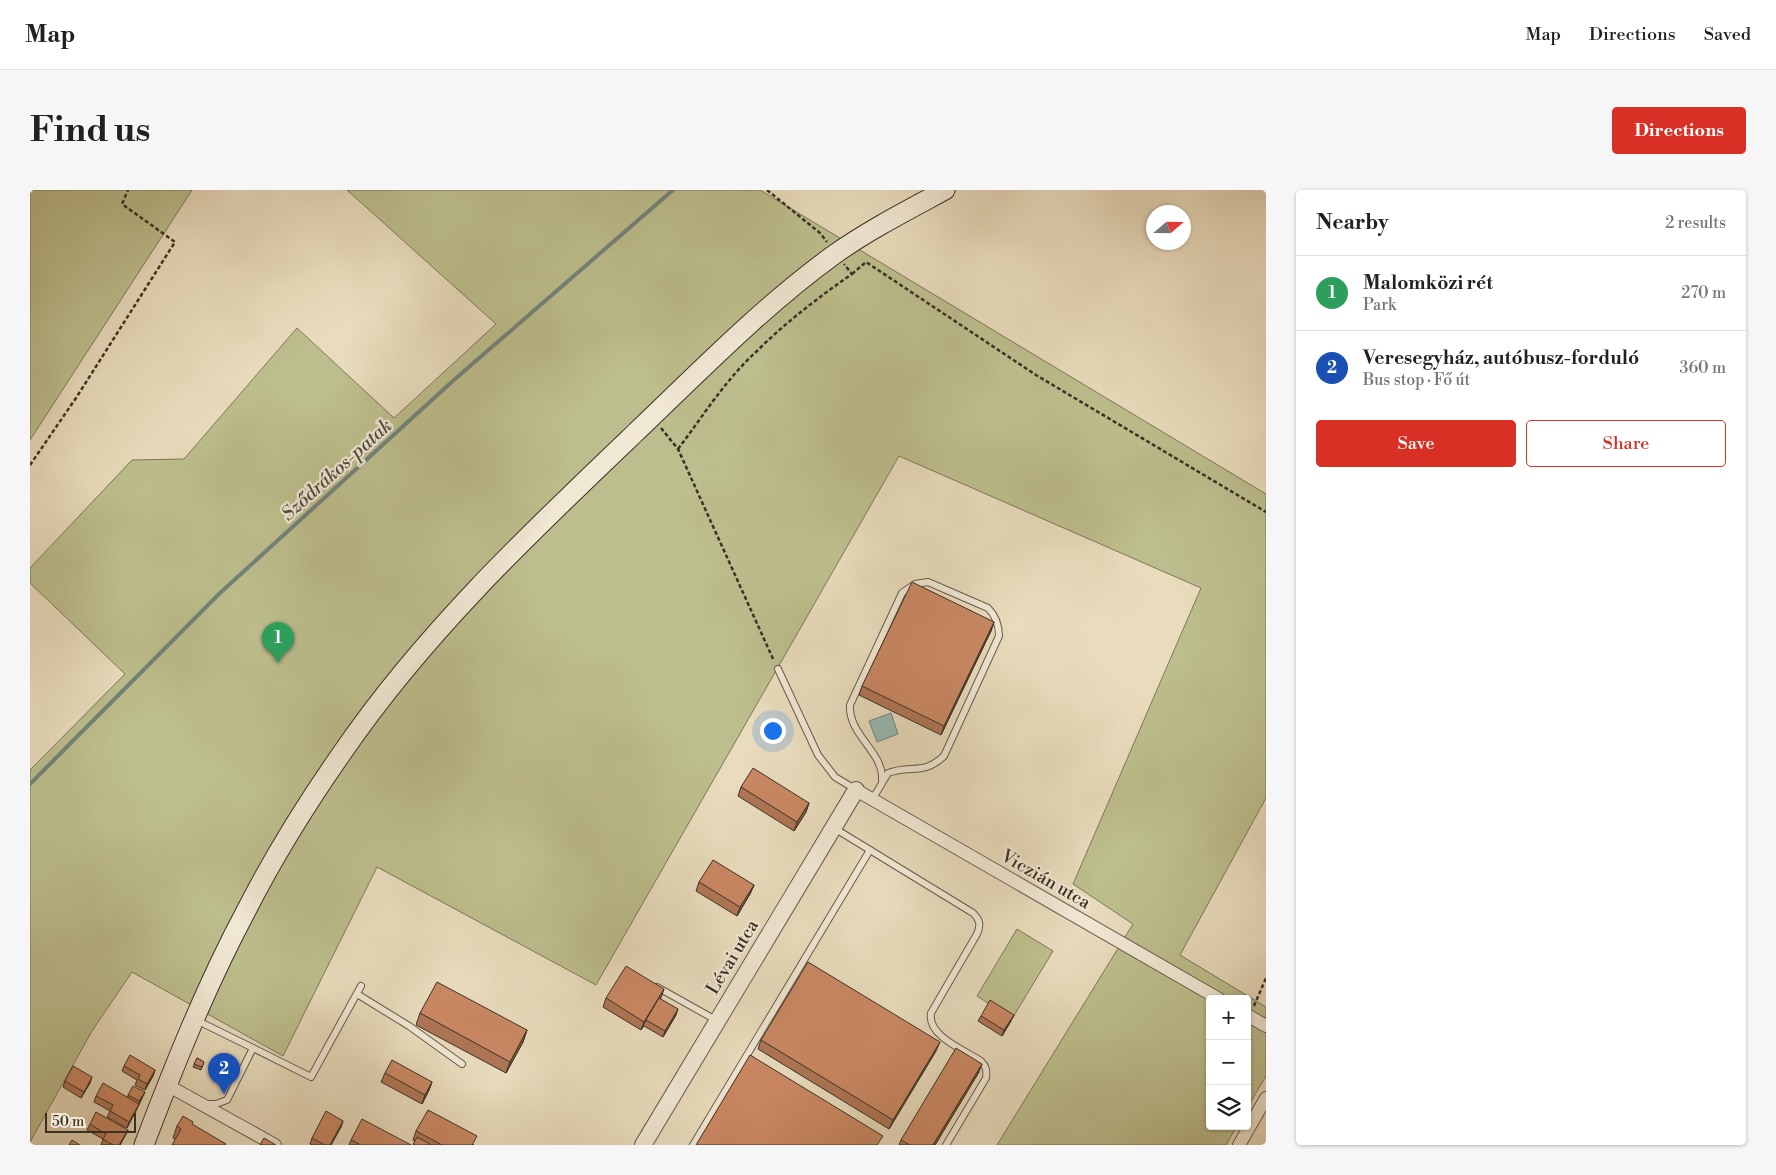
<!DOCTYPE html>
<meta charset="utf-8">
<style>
:root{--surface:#fff;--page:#f6f6f6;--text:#202124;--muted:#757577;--line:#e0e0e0;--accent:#d93025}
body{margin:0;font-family:"Libre Bodoni",serif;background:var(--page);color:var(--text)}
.controls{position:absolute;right:15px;bottom:15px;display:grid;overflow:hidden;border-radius:5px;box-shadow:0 1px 4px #0004}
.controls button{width:45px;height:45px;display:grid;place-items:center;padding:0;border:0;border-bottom:1px solid var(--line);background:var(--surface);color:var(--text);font:25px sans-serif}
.compass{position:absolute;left:1116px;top:15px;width:45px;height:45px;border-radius:50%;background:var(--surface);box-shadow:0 1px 4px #0004;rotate:70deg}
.scale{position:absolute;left:15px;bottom:12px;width:91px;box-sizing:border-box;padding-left:5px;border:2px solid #3a3126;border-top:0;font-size:14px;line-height:18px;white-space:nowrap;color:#3a3126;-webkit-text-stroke:4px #f1e8d4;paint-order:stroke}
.you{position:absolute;left:742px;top:540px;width:18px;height:18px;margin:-12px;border:4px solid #fff;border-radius:50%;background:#1a73e8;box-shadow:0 0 0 8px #1a73e833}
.badge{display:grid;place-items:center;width:32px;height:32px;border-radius:50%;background:var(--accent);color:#fff;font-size:16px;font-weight:700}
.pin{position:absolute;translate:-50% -41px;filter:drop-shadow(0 1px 2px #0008)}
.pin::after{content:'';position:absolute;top:26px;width:18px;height:15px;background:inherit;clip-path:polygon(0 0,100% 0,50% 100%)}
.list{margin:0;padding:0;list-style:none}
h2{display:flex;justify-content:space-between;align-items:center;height:65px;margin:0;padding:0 20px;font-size:21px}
h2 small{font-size:16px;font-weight:400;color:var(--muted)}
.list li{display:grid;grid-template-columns:32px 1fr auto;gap:15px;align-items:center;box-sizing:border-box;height:75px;padding:0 20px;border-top:1px solid var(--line)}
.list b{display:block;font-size:19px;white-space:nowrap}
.list p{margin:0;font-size:16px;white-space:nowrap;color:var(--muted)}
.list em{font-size:16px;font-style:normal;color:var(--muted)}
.actions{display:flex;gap:10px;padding:15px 20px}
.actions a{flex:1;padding:11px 0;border:1px solid var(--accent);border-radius:5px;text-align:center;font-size:18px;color:var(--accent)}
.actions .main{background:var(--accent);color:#fff}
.icon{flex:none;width:28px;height:28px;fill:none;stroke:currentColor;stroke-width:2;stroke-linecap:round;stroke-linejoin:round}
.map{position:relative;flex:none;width:1236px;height:955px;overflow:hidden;border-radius:5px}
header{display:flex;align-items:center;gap:30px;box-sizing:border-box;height:70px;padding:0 25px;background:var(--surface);border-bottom:1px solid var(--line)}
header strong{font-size:24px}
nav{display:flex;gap:28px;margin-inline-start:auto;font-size:18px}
.intro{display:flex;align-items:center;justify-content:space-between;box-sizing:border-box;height:120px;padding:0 30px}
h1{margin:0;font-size:35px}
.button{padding:12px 22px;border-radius:5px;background:var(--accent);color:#fff;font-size:18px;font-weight:700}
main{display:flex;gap:30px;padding:0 30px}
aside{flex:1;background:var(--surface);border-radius:5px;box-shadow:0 1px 4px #0004}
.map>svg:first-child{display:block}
</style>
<header>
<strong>Map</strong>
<nav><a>Map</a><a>Directions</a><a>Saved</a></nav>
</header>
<div class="intro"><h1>Find us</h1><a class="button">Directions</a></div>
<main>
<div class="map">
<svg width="1236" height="955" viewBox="0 0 1236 955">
<rect width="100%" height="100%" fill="#e9dcbd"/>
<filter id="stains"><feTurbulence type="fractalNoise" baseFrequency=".004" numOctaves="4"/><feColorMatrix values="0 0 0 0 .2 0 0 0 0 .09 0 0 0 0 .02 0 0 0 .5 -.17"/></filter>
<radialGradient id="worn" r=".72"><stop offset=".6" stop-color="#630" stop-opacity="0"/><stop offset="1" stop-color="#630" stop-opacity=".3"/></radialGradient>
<g fill="#bdbe8d" stroke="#7c785a">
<polygon points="0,0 162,0 0,250"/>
<polygon points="317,0 730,0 1236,304 1236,608 1150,765 1236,817 1236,886 1217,918 1217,809 1180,809 1180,936 1207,936 1196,955 967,955 1103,734 1043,694 1171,398 869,266 566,795 347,677 253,866 102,782 62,841 0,952 0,580 95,484 0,393 0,378 102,270 154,269 267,138 364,228 466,134"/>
<polygon points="987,739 1023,761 982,829 947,806"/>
</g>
<polygon fill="#97bbb4" stroke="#72847b" points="861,523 868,544 847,552 839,531"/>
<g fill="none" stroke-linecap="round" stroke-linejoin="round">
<polyline stroke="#72847b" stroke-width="4" points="0,594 190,403 425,189 643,0"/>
<g stroke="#665c4c" stroke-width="8">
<g id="service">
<polyline points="748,479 788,565 805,587 825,599"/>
<path d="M842,610L858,583C881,574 893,586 914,566L969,446C969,434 966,426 958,418L898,392L885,394L872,403L820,515C818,545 854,562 852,590"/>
<path d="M804,638L943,723C950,730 951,735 947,744L901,823C897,846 934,860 951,871C956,876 957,880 956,888L916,955"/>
<polyline points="627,797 686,830"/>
<polyline points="327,804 379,836 432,874"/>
<polyline points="166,830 223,858 197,910 186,914 177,914"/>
<polyline points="223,858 281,887 331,796"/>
<polyline points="663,955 840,660"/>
</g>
</g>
<g stroke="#665c4c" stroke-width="14">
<g id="minor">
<polyline points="826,600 1189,809"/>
<polyline points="1217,825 1236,836"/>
<polyline points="137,895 245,955"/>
<polyline points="1209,955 1236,908"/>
</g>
</g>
<g stroke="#665c4c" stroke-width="18">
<polyline id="tertiary" points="613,955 826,600"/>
</g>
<g stroke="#3a3126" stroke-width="21">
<path id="secondary" d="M114,955C144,876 176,796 216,721C244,666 277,613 312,563C394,443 500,343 605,243C669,182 733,116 805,64C839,40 878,20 915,0"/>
</g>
<g stroke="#3a3126" stroke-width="2.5" stroke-dasharray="4 2.5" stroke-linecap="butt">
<polyline points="737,0 790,43 797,52"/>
<polyline points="822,84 836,72 1006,185 1236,322"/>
<polyline points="631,238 648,259 744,471"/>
<path d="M648,259C673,226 696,189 727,161C756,132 789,107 822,84L814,74"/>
<polyline points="0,275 46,208 145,52 92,14 98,0"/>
<polyline points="1224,816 1236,788"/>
</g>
<use href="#service" stroke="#f1e8d4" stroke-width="6"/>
<use href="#minor" stroke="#f1e8d4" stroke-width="12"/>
<use href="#tertiary" stroke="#f1e8d4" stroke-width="16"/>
<use href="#secondary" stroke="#f1e8d4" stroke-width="19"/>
</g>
<g fill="#ae7555" stroke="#3a3126">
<polygon points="964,432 961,441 911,545 829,505 832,496"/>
<polygon points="711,597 779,613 776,622 764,641 708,606"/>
<polygon points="669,692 724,695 720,704 707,726 666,701"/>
<polygon points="576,808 630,808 646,825 633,847 614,836 611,840 573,817"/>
<polygon points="390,823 497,840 493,852 476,883 386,835"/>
<polygon points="951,826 981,831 972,846 948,831"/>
<polygon points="731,850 906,861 859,939 728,859"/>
<polygon points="167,868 174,872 171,880 163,877"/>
<polygon points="94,876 125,880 123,886 115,900 105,895 107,890 92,881"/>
<polygon points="949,882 905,955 869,955 871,950"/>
<polygon points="355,883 402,892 399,900 392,914 351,892"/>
<polygon points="35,891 60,893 51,908 33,897"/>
<polygon points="98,905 112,908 97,938 77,927 80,921 64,912 66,906 98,907"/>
<polygon points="313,931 311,937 301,955 282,955 280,954 282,948"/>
<polygon points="163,932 145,949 143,948 147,936"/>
<polygon points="60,934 98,940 95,946 90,955 71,955 73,949 57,940"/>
<polygon points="386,941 444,955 383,955 385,951 383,950"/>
<polygon points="321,950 381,955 319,955"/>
</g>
<g fill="#8d5f45" stroke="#3a3126">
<polygon points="964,432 961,441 911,545 914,536"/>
<polygon points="779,613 776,622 764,641 767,632"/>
<polygon points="724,695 720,704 707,726 710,717"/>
<polygon points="634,799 631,808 617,830 616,830 611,840 614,832"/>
<polygon points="648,819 646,825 633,847 635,841"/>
<polygon points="984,825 981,831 972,846 974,840"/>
<polygon points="497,840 493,852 476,883 480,872"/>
<polygon points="910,852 906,861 859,939 863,930"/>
<polygon points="952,874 949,882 905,955 903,955"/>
<polygon points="125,880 123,886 115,900 117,894"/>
<polygon points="62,887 60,893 51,908 54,902"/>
<polygon points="402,892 399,900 392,914 395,905"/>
<polygon points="115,902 107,919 97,938 99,932"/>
<polygon points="313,931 311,937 301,955 300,955"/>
<polygon points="98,940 95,946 90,955 89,955"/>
</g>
<g fill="#ca8863" stroke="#3a3126">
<polygon points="882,392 964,432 914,536 832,496"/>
<polygon points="723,578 779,613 767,632 711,597"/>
<polygon points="683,670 724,695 710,717 669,692"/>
<polygon points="778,772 910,852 863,930 731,850"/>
<polygon points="596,776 634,799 614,832 576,808"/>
<polygon points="407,792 497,840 480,872 390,823"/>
<polygon points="629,808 648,819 635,841 616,830"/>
<polygon points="960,810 984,825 974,840 951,826"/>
<polygon points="926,858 952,874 903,955 880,955 871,950"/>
<polygon points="100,865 125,880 117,894 108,889 110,885 94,876"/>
<polygon points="720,865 853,946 847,955 666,955"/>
<polygon points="167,868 174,872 172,877 164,874"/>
<polygon points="362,870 402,892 395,905 355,883"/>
<polygon points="43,876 62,887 54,902 35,891"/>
<polygon points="73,893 109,914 99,932 80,921 83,915 66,906"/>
<polygon points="103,896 115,902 109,911 98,905"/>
<polygon points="398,920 447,946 442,955 412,955 386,941"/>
<polygon points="296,921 313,931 300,955 295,955 282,948"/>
<polygon points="66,922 98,940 89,955 83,955 73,949 76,944 60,934"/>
<polygon points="153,926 163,932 162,934 196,954 195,955 142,955 151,939 147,936"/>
<polygon points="332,929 381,955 331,955 321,950"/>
<polygon points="387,947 400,954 399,955 383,955"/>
<polygon points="234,948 246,955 230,955"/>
<polygon points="42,950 50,955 39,955"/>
</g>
<g text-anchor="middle" stroke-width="4.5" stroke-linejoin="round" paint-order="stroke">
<g font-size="18" fill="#3a3126" stroke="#f1e8d4">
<text transform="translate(1016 689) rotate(30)" y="6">Viczián utca</text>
<text transform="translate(702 767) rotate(-59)" y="6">Lévai utca</text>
</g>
<g font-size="19" font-style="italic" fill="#4d4d42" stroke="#f1e8d4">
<text transform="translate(306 279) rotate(-42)" y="7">Sződrákos-patak</text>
</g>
</g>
<rect width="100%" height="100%" filter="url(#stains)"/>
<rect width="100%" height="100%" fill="url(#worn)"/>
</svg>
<div class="controls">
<button>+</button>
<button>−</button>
<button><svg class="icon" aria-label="layers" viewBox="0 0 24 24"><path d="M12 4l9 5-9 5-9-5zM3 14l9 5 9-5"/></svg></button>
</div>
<svg class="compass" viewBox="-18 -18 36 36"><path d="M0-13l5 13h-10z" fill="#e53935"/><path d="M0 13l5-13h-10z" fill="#757577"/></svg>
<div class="scale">50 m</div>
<div class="you"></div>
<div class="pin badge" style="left:248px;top:473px;background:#2e9e5b">1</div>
<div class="pin badge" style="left:194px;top:904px;background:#1a4fb4">2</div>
</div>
<aside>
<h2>Nearby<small>2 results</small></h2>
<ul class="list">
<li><span class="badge" style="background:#2e9e5b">1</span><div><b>Malomközi rét</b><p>Park</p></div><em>270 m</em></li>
<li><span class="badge" style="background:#1a4fb4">2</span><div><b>Veresegyház, autóbusz-forduló</b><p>Bus stop · Fő út</p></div><em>360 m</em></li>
</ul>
<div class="actions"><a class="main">Save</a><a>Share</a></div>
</aside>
</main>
